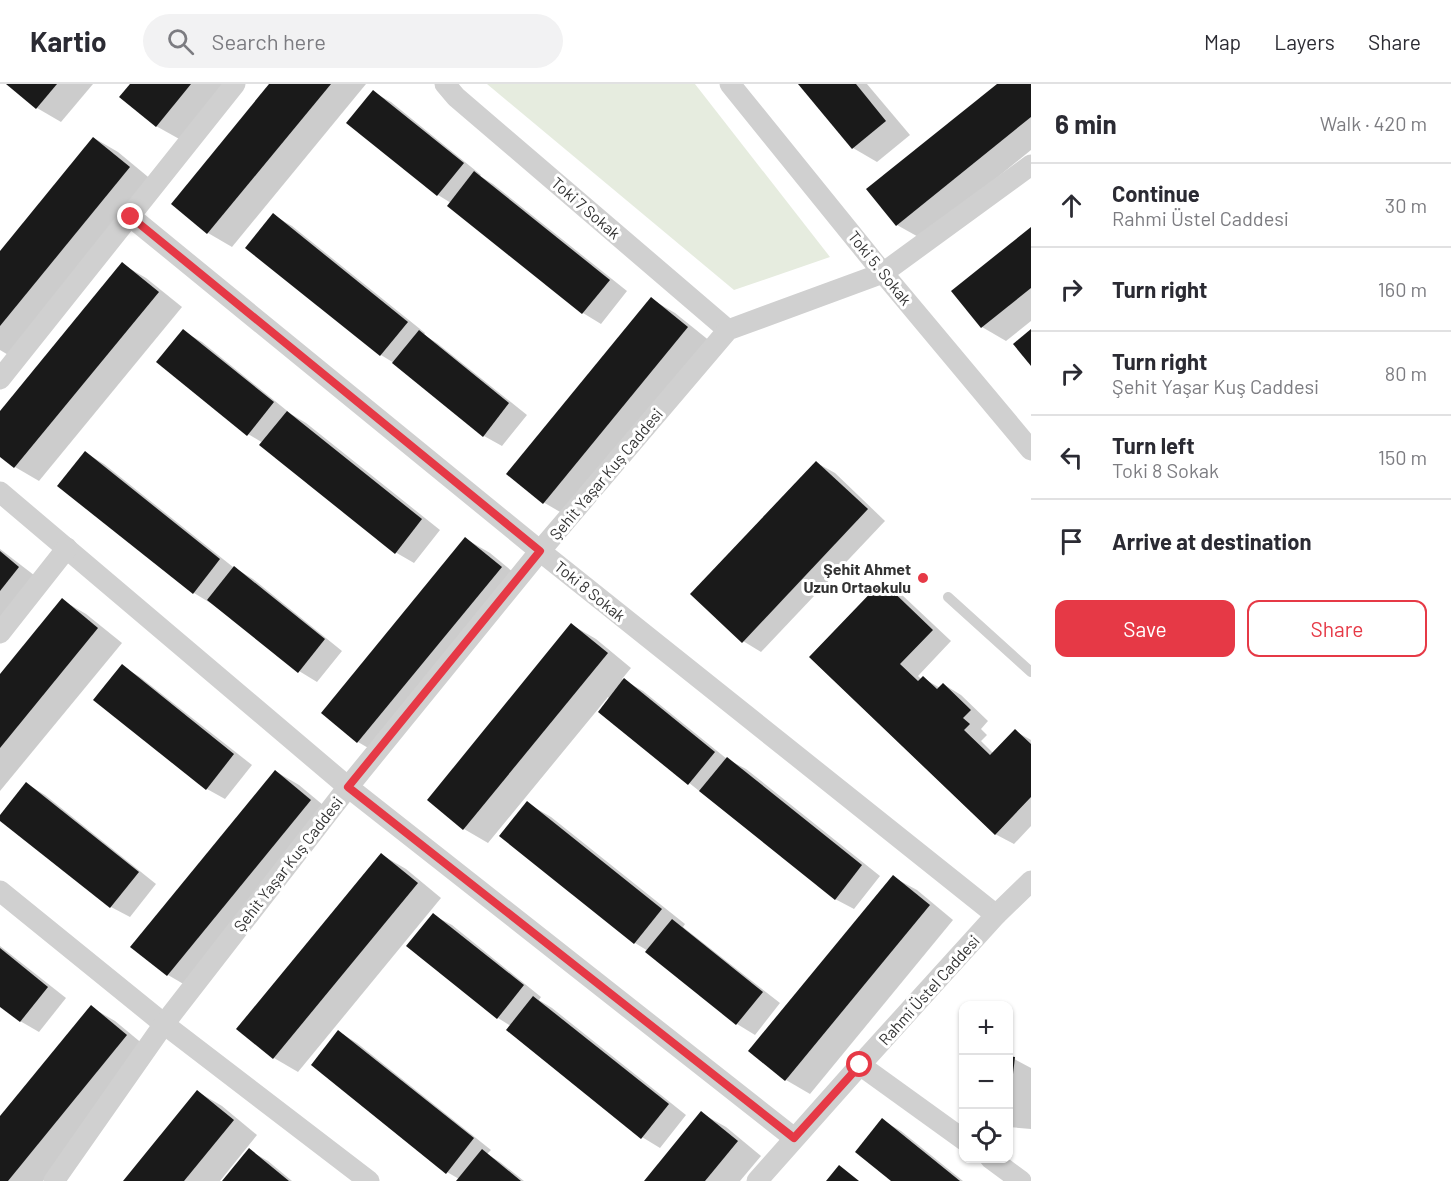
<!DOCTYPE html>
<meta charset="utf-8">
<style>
:root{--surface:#fff;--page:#f2f2f3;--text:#2b2b33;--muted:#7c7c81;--line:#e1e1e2;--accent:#e63946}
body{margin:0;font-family:Barlow,sans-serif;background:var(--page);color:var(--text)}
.controls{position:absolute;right:18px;bottom:18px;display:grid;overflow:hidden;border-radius:12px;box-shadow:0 2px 4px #0004}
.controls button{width:54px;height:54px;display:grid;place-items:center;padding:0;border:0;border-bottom:2px solid var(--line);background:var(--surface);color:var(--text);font:30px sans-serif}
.stop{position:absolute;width:18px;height:18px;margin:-14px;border:4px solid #e63946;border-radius:50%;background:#fff}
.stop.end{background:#e63946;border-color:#fff;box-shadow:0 2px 6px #0008}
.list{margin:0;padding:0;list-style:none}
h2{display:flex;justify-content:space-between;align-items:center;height:78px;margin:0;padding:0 24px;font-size:26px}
h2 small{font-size:20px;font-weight:400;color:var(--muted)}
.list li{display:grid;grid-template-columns:39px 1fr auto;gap:18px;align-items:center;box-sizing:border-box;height:84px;padding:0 24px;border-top:2px solid var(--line)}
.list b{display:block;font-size:22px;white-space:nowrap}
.list p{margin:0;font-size:20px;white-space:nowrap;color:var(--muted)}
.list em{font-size:20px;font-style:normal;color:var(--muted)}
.actions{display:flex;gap:12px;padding:18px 24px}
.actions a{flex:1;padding:14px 0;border:2px solid var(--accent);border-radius:12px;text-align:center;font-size:21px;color:var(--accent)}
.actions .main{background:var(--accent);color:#fff}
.icon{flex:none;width:33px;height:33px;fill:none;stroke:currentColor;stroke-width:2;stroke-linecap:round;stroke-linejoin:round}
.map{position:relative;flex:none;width:1031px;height:1097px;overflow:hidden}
header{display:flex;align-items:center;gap:36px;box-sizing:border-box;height:84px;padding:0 30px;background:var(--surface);border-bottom:2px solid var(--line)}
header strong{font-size:28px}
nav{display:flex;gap:33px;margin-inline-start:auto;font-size:21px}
.search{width:420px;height:54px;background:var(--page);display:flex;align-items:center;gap:15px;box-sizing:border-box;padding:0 21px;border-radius:33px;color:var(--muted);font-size:22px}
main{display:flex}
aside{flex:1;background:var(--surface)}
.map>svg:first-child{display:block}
</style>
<header>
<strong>Kartio</strong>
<div class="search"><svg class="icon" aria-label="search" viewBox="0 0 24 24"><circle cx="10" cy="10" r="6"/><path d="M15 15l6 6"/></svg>Search here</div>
<nav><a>Map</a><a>Layers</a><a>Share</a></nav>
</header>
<main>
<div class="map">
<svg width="1031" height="1097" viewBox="0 0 1031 1097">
<rect width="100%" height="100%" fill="#fff"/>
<polygon fill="#e6ecdf" points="487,0 695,0 830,173 734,206"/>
<g fill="#0003">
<polygon points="8,0 93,0 61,38 37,24"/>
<polygon points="132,0 227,0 181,56 156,42"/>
<polygon points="271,0 366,0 232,163 208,149 173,120"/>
<polygon points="800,0 867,0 910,51 877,78 853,64"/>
<polygon points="999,0 1031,0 1031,66 922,155 897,141"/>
<polygon points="373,8 391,18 481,91 480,92 493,100 627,207 601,240 583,229 451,119 438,111"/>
<polygon points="94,54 118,68 153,97 10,272 0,266 0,169"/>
<polygon points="273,131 292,142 425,249 424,251 437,259 527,331 502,362 484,352 394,279 381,271 247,164"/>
<polygon points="1031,145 1031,237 1006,257 982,243"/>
<polygon points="122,180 146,194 182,223 39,397 15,383 0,371 0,329"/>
<polygon points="651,215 675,229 711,258 567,432 543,418"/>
<polygon points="183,247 202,258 291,330 306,339 440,446 414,479 395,468 263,359 248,350"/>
<polygon points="86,369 104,380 233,483 253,495 342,567 317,598 299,587 212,520 194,509"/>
<polygon points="817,379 835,389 885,437 761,568 743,557"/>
<polygon points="466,455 490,469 525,498 382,672 358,658 323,629"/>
<polygon points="0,465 43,498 0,550"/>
<polygon points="882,499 900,509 951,557 918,592 922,596 923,594 940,604 943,600 961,611 988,637 981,645 987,651 981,657 993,669 1015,647 1031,656 1031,742 1014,760 995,750 811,573"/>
<polygon points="62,516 86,530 122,559 0,707 0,592"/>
<polygon points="572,541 596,555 631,584 622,595 643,607 727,675 746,685 880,792 854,825 835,815 600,628 610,615 608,613 488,759 464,745 429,716"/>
<polygon points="122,582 140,593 252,681 225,715 207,705"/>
<polygon points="275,687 299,701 335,731 192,905 168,891"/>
<polygon points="27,700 45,711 156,800 130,833 111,823 0,735"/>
<polygon points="527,719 551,733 685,840 683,843 780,919 755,951 737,940 647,868 648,867 635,859"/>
<polygon points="382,771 406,785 441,814 298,988 274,974 239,945"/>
<polygon points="893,793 917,806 953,836 810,1010 786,996"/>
<polygon points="433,831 452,841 541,913 539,916 552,924 686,1031 660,1064 642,1053 511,942 498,934"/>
<polygon points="0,862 66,914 39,948 20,937 0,921"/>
<polygon points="91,923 115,937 150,966 43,1097 0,1097 0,1034"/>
<polygon points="339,948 357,959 491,1066 487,1070 500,1078 524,1097 458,1097 459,1095 447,1088"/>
<polygon points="1008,974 1014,975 1031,984 1031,1045 1008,1043"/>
<polygon points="198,1008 222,1022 257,1051 220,1097 125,1097"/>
<polygon points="701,1029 726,1043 761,1072 740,1097 646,1097"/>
<polygon points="882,1036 901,1047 963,1097 894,1097"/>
<polygon points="249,1066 268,1077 292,1097 224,1097"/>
</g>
<g fill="#1a1a1a">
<polygon points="6,0 57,0 36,25"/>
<polygon points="130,0 191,0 156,43 119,13"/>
<polygon points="269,0 331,0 207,150 171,120"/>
<polygon points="798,0 856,0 886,37 852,65"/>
<polygon points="997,0 1031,0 1031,33 896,142 866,105"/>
<polygon points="373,6 464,79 437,112 346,39"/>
<polygon points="93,53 130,83 0,242 0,167"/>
<polygon points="474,87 610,196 582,230 447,122"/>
<polygon points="273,129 408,238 380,272 245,164"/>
<polygon points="1031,143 1031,204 981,244 951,207"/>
<polygon points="122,178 159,208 14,384 0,373 0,327"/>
<polygon points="651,213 688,243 543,420 506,390"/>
<polygon points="183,245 274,318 247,352 156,278"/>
<polygon points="1031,245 1031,282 1013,260"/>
<polygon points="419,246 509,319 483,353 392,279"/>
<polygon points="287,327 422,435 395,470 259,361"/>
<polygon points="85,367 220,475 193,510 57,402"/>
<polygon points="816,377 868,425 742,559 690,510"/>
<polygon points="465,453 502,483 357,659 321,629"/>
<polygon points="0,467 19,483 0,507"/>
<polygon points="234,482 325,555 298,589 207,516"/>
<polygon points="882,497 933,546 900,580 918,597 923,592 937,605 943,599 971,626 963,634 970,640 964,646 990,671 1015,645 1031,660 1031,713 995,751 809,573"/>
<polygon points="62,514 98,544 0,664 0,590"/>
<polygon points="571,539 608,569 463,746 427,716"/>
<polygon points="122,580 234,670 206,706 93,616"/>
<polygon points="624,594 715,668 688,701 598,628"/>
<polygon points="727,673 862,781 835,816 699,707"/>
<polygon points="275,686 311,716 167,892 130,863"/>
<polygon points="26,698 139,788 110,824 0,737 0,731"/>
<polygon points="527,717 662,825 634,860 499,752"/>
<polygon points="381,769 418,799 273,975 236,945"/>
<polygon points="893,791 930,821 785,997 748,967"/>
<polygon points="433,829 524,901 497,935 406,862"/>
<polygon points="672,835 763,908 736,941 645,868"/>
<polygon points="0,864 48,903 20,938 0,923"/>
<polygon points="533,912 669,1020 641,1055 506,946"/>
<polygon points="91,921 127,951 8,1097 0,1097 0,1032"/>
<polygon points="338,946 474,1054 446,1090 311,981"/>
<polygon points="1008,972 1015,973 1010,1015 1008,1015"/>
<polygon points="197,1006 234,1036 184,1097 123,1097"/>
<polygon points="701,1027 738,1057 705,1097 644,1097"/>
<polygon points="882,1034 960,1097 891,1097 855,1068"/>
<polygon points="249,1064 289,1097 222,1097"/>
<polygon points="482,1065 521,1097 456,1097"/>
<polygon points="839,1081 859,1097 826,1097"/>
</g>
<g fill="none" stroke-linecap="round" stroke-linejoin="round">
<polyline stroke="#d0d0d0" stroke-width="10" points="948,513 1031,588"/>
<g stroke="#d0d0d0" stroke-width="21">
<polyline points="445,0 456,13 728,246"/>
<polyline points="730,0 883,189 1031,366"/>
<polyline points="131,133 540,467 996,831"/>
<polyline points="0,295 235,0"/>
<polyline points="0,408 348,703 794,1054"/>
<polyline points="0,549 67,464"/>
<polyline points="0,807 164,940 369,1097"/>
<polyline points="860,981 964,1056"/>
<polyline points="990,1074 1021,1097"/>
<polyline points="54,1097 164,940 348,703 540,467 728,246 883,189 1031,81"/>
<polyline points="757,1097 860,981 996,831 1031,797"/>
</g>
</g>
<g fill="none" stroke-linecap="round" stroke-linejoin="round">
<polyline stroke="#e63946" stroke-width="8" points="131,133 540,467 348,703 794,1054 860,981"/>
</g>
<circle fill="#e63946" stroke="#fff" stroke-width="2" cx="923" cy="494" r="6"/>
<g text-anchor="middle" stroke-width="6" stroke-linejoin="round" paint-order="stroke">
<g font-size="16" fill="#333" stroke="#fff">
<text transform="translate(586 124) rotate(41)" y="6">Toki 7 Sokak</text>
<text transform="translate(880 184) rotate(51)" y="6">Toki 5. Sokak</text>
<text transform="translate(606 390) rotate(-50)" y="6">Şehit Yaşar Kuş Caddesi</text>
<text transform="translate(590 507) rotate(39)" y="6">Toki 8 Sokak</text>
<text transform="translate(288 780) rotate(-52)" y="6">Şehit Yaşar Kuş Caddesi</text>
<text transform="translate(929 906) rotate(-48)" y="6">Rahmi Üstel Caddesi</text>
</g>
<g font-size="16" font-weight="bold" fill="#333" stroke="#fff" text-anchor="end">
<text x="911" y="491">Şehit Ahmet<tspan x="911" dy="18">Uzun Ortaokulu</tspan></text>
</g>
</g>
</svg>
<div class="controls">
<button>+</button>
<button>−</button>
<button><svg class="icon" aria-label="locate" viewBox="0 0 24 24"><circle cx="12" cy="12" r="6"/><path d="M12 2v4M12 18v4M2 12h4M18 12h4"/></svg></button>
</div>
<div class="stop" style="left:860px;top:981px"></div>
<div class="stop end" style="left:131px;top:133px"></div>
</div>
<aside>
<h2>6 min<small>Walk · 420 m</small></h2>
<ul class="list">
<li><svg class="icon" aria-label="ahead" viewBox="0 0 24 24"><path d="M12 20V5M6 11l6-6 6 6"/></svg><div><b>Continue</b><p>Rahmi Üstel Caddesi</p></div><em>30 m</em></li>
<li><svg class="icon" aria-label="right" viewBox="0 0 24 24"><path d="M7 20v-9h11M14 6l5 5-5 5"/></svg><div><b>Turn right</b></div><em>160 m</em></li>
<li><svg class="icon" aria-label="right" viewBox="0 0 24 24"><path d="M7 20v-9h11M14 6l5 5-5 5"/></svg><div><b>Turn right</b><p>Şehit Yaşar Kuş Caddesi</p></div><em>80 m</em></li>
<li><svg class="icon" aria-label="left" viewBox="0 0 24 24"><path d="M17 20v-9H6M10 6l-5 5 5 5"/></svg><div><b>Turn left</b><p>Toki 8 Sokak</p></div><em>150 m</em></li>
<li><svg class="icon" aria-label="arrive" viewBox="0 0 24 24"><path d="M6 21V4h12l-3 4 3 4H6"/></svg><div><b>Arrive at destination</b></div></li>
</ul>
<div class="actions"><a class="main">Save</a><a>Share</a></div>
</aside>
</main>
